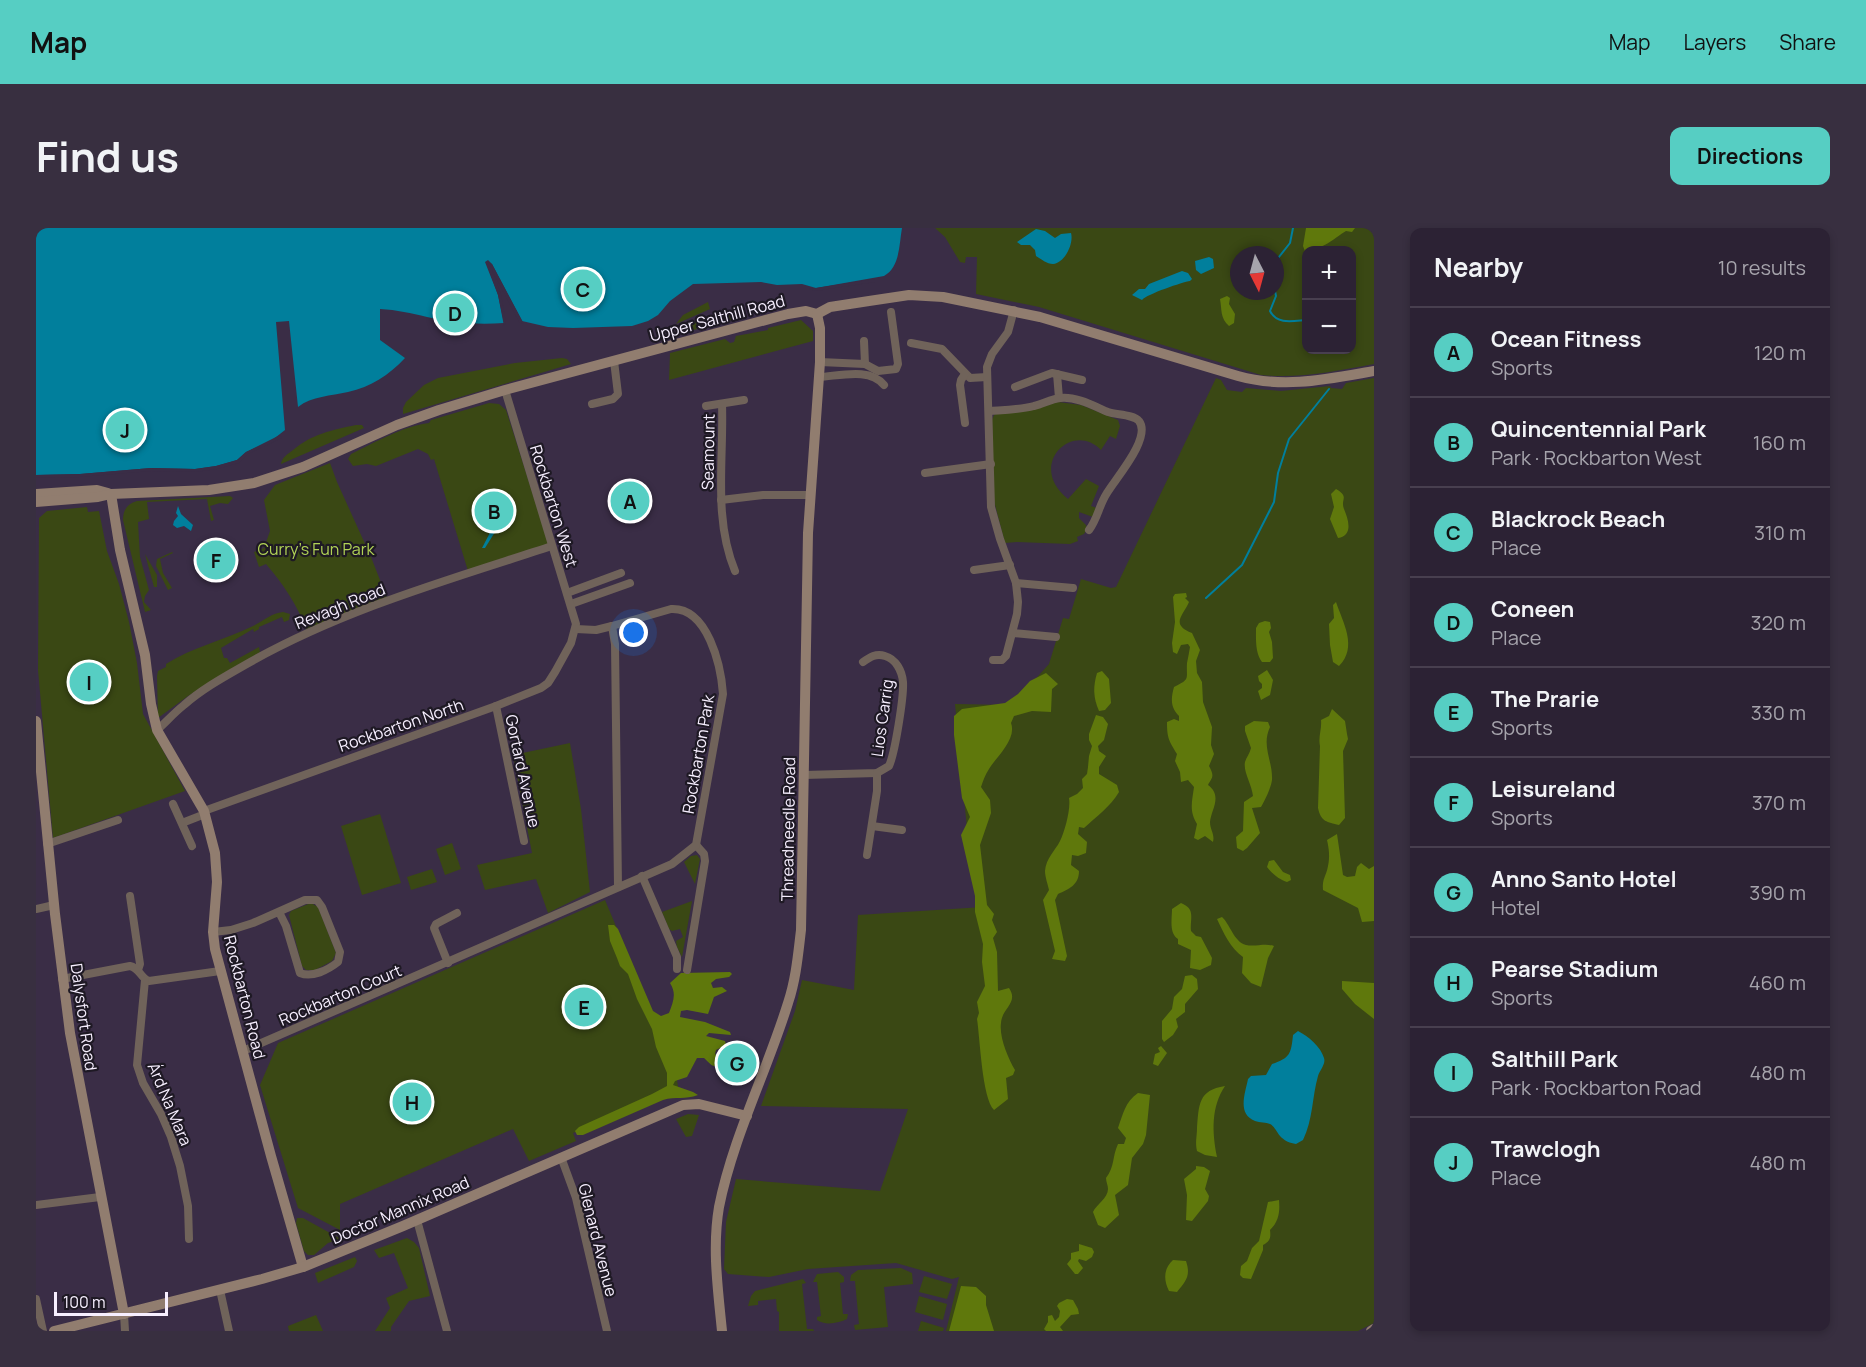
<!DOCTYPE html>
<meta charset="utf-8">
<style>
:root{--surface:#2c2234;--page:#382f40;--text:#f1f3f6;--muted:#a6a4ac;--line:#483f4f;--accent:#56cec3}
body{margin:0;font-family:Manrope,sans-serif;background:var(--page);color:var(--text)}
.controls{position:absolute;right:18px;top:18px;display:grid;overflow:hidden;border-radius:12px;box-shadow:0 3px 9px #0003}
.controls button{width:54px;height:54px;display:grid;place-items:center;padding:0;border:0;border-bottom:2px solid var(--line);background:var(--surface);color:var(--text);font:30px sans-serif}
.compass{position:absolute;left:1194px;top:18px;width:54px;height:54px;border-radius:50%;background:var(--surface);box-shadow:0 3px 9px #0003;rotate:174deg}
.scale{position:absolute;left:18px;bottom:15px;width:114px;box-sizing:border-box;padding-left:6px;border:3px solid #f7efff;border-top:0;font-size:16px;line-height:21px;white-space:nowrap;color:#f7efff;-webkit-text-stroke:4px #1e1924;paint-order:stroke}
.you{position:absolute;left:598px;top:405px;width:21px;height:21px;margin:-15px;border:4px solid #fff;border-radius:50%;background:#1a73e8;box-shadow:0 0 0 9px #1a73e833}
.badge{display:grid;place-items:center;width:39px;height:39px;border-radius:50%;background:var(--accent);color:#111;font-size:20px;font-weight:700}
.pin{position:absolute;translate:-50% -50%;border:3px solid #fff;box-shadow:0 2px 6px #0006}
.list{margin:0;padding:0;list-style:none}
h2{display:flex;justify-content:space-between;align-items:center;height:78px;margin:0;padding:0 24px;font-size:26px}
h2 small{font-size:20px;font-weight:400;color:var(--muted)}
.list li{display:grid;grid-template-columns:39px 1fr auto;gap:18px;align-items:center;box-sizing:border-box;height:90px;padding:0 24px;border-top:2px solid var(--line)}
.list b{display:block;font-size:22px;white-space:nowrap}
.list p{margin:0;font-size:20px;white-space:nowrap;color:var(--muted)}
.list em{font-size:20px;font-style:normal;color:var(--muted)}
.map{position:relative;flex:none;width:1338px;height:1103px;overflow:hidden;border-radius:12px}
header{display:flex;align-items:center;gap:36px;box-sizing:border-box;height:84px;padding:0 30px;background:var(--accent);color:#111}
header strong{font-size:28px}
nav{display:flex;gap:33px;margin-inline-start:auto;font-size:21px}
.intro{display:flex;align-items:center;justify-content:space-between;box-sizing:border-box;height:144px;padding:0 36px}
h1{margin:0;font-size:42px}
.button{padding:15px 27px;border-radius:12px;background:var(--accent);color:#111;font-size:21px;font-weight:700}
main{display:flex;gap:36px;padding:0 36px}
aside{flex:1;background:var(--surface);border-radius:12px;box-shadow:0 3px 9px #0003}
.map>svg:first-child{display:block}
</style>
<header>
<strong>Map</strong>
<nav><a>Map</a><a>Layers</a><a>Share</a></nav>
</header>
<div class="intro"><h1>Find us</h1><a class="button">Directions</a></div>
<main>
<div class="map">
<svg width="1338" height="1103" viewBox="0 0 1338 1103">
<rect width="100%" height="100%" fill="#3a2d46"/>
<g fill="#3a4814" fill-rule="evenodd">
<path d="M899,0H1338V136C1300,143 1263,151 1225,147L1003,79L940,66L941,29H930L929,35L924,34L909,9ZM1270,22H1316V122H1270ZM1203,27H1239V63H1203Z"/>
<polygon points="672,74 674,81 640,96 647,87"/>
<path d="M698,84L704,90L646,105L648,99C667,88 676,86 698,84Z"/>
<polygon points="765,92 777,103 777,113 633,152 634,125 689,111 694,115 698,114 700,108 732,102 732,100"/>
<polygon points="526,130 531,131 535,136 367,186 367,180 370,174 388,157 402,150 479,135"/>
<polygon points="1180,150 1185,152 1191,162 1206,164 1210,160 1245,163 1294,158 1295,160 1306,161 1310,155 1338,150 1338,1095 1322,1103 910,1103 923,1049 916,1051 860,1035 772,1041 733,1049 692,1046 688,1041 690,994 700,951 844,963 872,881 725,878 759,783 766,752 818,762 822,687 947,679 931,601 919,476 976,477 1013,436 1027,390 1033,391 1045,351 1075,360 1080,359"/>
<path d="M1022,174L1045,177L1082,192L1084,198L1080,211L1074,208L1065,222C1036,192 990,238 1032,271L1050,251L1063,258L1055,278L1061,280L1057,289L1043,284V290L1050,297L1051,301L1048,306L1041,309L1042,313L1034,316L981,314L969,315L958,273L956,192L958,187L962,185L999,181Z"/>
<path d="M453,175L463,176L470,182L513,317L432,343L398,231L395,232L392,226L382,221L340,238L331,236L317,238L312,231L315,226C340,214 367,198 393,195L395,192Z"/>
<path d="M320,197H326L328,200L245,236C246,229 252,226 257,222C276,206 296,202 320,197Z"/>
<path d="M294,235L301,254L335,329L351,370L270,401C261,376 247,356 230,336L223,339L218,324L228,320L234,303L228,272L239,257Z"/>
<path d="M194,268L197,270L192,276L184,275L174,278L178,292L175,293L171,271L111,274L113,291L102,294L104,329L113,362L109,368L108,374L115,382L109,384L87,292C87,282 91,276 101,273Z"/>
<polygon points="51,279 52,284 63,283 71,323 83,356 93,394 101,435 107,486 149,563 17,610 2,442 3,290 11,283"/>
<polygon points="136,324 137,325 124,331 127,345 136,360 132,362 120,338 121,331"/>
<polygon points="109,326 121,347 121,359 118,359"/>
<path d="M247,384L254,386L253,392L248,394L246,389L223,399V401L218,404L217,401L185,420L188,430H191L194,435L223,419L224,424L152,468L122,490L121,448L122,443L130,439V436C157,419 188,412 217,398C227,393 236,385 247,384Z"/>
<polygon points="534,515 545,581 554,664 512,685 500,651 449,662 441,637 496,625 477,527"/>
<polygon points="344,586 365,655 326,667 305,598"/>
<polygon points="416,615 425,641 409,647 400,621"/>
<polygon points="661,627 664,631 659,656 648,634 655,628"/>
<polygon points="396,641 401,654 375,662 371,649"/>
<polygon points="569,672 638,836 643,863 537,905 540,913 493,933 477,901 304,976 304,1002 262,980 224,857 242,815"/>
<polygon points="656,673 646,729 641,719 640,713 647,709 644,701 636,703 633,701 626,684"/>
<polygon points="275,675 282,679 300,725 296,733 279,742 270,742 266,738 253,687 255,683"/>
<polygon points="652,886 663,887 656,908 650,909 640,891"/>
<polygon points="261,990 267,990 305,1011 292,1015 278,1027 272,1027 268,1023 260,995"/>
<polygon points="371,1010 378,1014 383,1020 394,1068 373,1073 355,1099 355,1103 339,1103 354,1080 350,1070 372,1060 358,1025 343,1030 338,1022"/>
<polygon points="319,1029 321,1033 318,1039 282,1055 279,1045"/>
<polygon points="865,1040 876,1045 877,1056 848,1059 852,1099 819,1102 818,1097 823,1096 819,1053 814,1053 815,1047 822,1042"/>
<path d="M802,1044L808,1049V1054L804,1055L807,1086H812L811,1091C803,1095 789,1098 781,1092V1089L785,1088L781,1054H777L781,1046Z"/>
<polygon points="888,1048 916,1056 911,1071 883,1064"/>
<polygon points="767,1051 770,1055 766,1056 771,1101 777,1101 778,1103 743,1103 743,1084 741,1083 740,1071 722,1073 722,1077 712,1078 715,1068 719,1063"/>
<polygon points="883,1068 911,1076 907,1092 879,1084"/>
<polygon points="280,1087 287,1103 253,1103 252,1098"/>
<polygon points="885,1093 908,1100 907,1103 882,1103"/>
</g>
<g fill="#5f780c">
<path d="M1270,0H1319L1316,4L1310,3C1297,11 1287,22 1270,22V26L1267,18Z"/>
<path d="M1191,68L1194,70L1193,76L1199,86L1198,95L1193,98C1184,90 1186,82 1184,71Z"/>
<path d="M1300,261C1314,269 1304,271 1308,281C1312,291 1318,307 1302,310L1294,291L1298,279L1295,266Z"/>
<path d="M1150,365L1151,369L1149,370L1153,374C1147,388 1134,396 1156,405L1164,422L1160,433L1161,445L1166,454L1167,474L1176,499L1175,517L1178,526L1173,538C1179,549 1176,549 1172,557C1187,568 1175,582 1174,594C1174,602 1179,606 1177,614L1169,608L1162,612L1158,610L1161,596C1153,583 1156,574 1158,559L1152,552L1145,554L1144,544L1139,533L1141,526C1133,513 1131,510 1131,494L1138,491L1143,493V488C1134,479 1135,470 1138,459C1155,451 1150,451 1151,435C1152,430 1153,425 1154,419L1152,416L1145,417L1141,426L1137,424L1136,415L1139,394L1137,369L1139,366Z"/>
<path d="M1300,374C1307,395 1322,419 1303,438L1297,434L1294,417L1293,396L1298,390L1297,377Z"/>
<path d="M1229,393L1234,394L1235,400L1233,404L1236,414L1237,430L1234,434H1226C1219,425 1220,411 1220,400L1223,395Z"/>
<polygon points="1231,442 1237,452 1234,467 1225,472 1222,463 1226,460 1226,456 1223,453 1222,448"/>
<path d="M1066,443L1073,451L1075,475L1069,482L1063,483C1057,469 1057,459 1061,445Z"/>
<path d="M1010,445L1022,456L1016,461L1015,484L996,483L978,488L975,495C981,511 961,528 953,541C949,547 947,553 945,559L954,572L955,585L944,617L951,677L958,686L956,692L961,704L957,710L961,724L962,763L973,760C983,775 966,780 965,795C963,809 972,830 979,842L977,847L970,850L972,871L958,882C946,870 944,810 941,791L943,785L941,774L949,758L946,734L947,716L939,684V668L925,607L934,589L926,570L918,507V488L926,481L969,475L982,466L994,453Z"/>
<path d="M1296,481L1309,493L1311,506L1312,511L1307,523L1309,590L1303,597C1291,594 1285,594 1282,580L1284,518C1282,509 1286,501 1285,492L1293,488Z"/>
<path d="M1060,487L1067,489L1072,496L1068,512L1062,518L1063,523L1070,528L1063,539V546L1081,557L1083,564C1074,579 1060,589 1048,600L1043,599L1042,606L1051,614L1050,625L1042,628L1036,627L1035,637L1043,643C1043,657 1033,661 1022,666L1019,672L1031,728L1029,733L1016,731L1019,723L1007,672L1013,662C1012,657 1009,649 1009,643C1010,630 1019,623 1024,613C1029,603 1035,580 1033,570L1041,566L1047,560L1046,551L1051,546L1052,539L1053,528L1056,518L1053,512V506Z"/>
<path d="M1218,493L1232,494L1234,499C1225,518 1237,533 1236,552C1235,560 1229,572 1225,579L1216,580L1224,605L1211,620L1207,623L1201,620L1200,609L1207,603L1208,574L1217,568C1216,557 1207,544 1209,534C1210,530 1214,525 1215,520L1209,503V498Z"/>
<path d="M1301,606L1307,647L1311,649L1319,648L1321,639L1325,635L1333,641L1338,638V693L1326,694L1322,680L1287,662C1286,650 1290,649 1292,638C1294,629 1293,621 1291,612Z"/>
<path d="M1238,632L1247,644L1254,647L1255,652L1251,654C1244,652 1235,645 1231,639L1233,633Z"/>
<path d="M1145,675C1160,681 1154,690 1155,703L1160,708L1165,709L1176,730L1175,737L1164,742L1154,740L1155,722L1142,716V711C1133,705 1136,691 1136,681Z"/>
<path d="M1186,689C1194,696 1198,714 1210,717C1219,719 1229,715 1238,718L1232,730L1225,759L1215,755L1206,745L1207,729C1195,721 1187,704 1181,691Z"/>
<path d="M572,697H578L582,701L617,783L625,788L633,785C637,774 641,766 634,755L645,745L694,744L696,746L693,749L680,751L675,755L677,760L686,759L691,763L678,769L672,786L651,782L645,783L644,789L669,794L694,804L695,807L673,805L670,808L689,813L690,817L680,822L679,826L687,833L685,837C676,841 674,835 668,830H661L651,849L639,853L637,857L657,864L662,867C649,872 640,868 627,872L547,907H541L539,903L543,899L616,866L631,858V845L620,819L616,801L601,771L592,746L584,738L581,730L574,713Z"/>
<polygon points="1156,747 1161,751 1162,761 1149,776 1149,784 1140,791 1142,799 1137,807 1128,814 1126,811 1126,793 1136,781 1138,769 1146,761 1149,748"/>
<polygon points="1306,753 1338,755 1338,791 1319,776 1306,761"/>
<polygon points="1125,818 1131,825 1122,838 1117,836 1119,826 1124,824 1122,820"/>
<path d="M1189,858C1175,879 1176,904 1181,929L1169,927L1161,923C1159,914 1161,908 1161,900C1163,877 1162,862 1189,858Z"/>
<path d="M1102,865L1114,867L1110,907L1107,916L1096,930L1092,957L1079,967L1083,987L1069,1000L1062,997L1057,984C1060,977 1072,970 1072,961C1072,957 1070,954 1070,950C1079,938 1076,929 1082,916H1088L1090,910L1082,900C1087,886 1089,874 1102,865Z"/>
<polygon points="1160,938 1168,939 1174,943 1169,961 1173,968 1172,973 1156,993 1150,992 1151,967 1148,951 1160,941"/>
<path d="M1243,972C1244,984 1243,993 1234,1002C1235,1010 1234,1013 1227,1017V1022L1215,1051L1207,1050L1204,1047L1205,1038L1211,1033L1216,1020L1223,1013L1232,974Z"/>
<polygon points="1043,1016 1056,1020 1058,1024 1056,1029 1050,1033 1043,1031 1042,1033 1047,1040 1042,1046 1039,1046 1031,1036 1035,1031 1035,1025 1043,1023"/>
<path d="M1137,1032L1150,1033C1155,1048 1150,1053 1141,1064L1133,1063C1127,1051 1128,1040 1137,1032Z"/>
<polygon points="925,1058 940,1059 950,1068 950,1077 958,1103 913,1103"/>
<polygon points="1031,1071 1037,1072 1042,1081 1043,1086 1035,1087 1024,1099 1027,1103 1010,1103 1008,1101 1012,1094 1012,1088 1016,1087 1019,1093 1023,1089 1024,1083 1021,1078 1023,1075"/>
</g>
<g fill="#017f9c">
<path d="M0,0H866C863,17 864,39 848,48L780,60L766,56L741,57L725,54L657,56L634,73L622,87L612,93L596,98L537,100L512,99L486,93L456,36L450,34L462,67L468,95C442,97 416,95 391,89C375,85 361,82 344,81V112L369,130C353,147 335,159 312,164C295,168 276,168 262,179L253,93L240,94L249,202L235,213L210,224L201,232L180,238L159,241L115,240L44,246L0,247Z"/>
<path d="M1000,1L1009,3L1019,10L1025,6L1035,5C1038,15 1029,35 1017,36C1011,36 1005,31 1000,28L999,22L994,17H985L981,14Z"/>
<polygon points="1173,29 1177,31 1178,40 1165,46 1160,42 1159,33"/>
<path d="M1146,43L1152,45L1156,51L1154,53C1147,54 1111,66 1106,72L1096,67L1103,61H1109L1113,56Z"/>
<polygon points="142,278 145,286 157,297 155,303 148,298 141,300 137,297 138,293 142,288 140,285"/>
<polygon points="462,278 471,279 480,282 478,291 473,293 464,304 459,304 449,320 446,320 457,299 456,281"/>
<path d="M1262,803C1272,808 1285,819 1288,830C1290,836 1284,842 1282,848C1276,869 1277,892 1267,912L1260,916C1241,913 1242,900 1234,896C1230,894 1224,895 1219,893C1201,886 1209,866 1212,851L1215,848L1230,847L1236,836C1254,830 1255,826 1257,807Z"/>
</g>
<g fill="#3a2d46">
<polygon points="452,32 456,36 488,96 483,94 456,42 465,66 470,95 468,98 462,67 449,34"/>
<polygon points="839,51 839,54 799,60 780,63 773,61"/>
<polygon points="244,207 246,210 212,226 203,235 181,241 159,244 115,243 44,249 0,250 0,247 44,246 115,240 159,241 180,238 201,232 210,224"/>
</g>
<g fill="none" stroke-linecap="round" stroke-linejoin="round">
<g stroke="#017f9c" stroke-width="2">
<polyline points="1239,34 1254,15 1257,0"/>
<path d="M1239,63L1240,68L1234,83C1241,97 1257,93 1270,92"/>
<polyline points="1170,370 1206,337 1238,274 1242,245 1253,211 1293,161"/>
</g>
<g stroke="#70635a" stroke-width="8">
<polyline points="875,115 906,121 934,150 951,149"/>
<polyline points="784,134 829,136 828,113"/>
<polyline points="829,136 842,143 860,141 862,136 855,84"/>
<polyline points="1021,146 1023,170"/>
<path d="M783,149C803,148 834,139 848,157"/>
<polyline points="979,159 1016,145 1046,152"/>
<polyline points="556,176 577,171 582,166 578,133"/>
<path d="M686,176C688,231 677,290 699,343"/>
<polyline points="670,178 708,172"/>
<path d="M953,183C968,182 983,182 998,178C1007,176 1015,171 1024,170C1040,168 1058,178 1072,184C1080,187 1097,186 1103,193C1116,210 1079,251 1071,265C1063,277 1062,290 1053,302"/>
<polyline points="929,195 924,157 925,152 929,146"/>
<polyline points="889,245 955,236"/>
<polyline points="685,272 727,267 774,267"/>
<polyline points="938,342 974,337"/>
<polyline points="980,355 1037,360"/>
<polyline points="531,365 585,345"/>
<polyline points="535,376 594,355"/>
<polyline points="576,398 579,416 582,659"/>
<polyline points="977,405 1020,409"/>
<polyline points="957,432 966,432 970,428 981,386 982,374 980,355 964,311 955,279 951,139 956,126 972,104 978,82"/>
<polyline points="460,478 488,613"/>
<path d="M121,502C130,494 138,485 148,477C166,461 188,449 209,437C305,382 412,352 516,318"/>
<path d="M768,547L841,545L853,538C859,525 868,468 867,454C866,443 860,431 849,428C840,425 834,429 827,434"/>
<polyline points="137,576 156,618"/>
<polyline points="168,583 460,478 505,460 512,455 519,444 535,415 540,396 469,162"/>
<polyline points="146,595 169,586"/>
<polyline points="836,598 866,602"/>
<polyline points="11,616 82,592"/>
<polyline points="831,627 841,563 841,545"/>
<polyline points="606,648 641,729 641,741"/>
<polyline points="94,668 104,736 102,742"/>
<polyline points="0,681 18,677"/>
<path d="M177,704L195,702L217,695L269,672H281L286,679L304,724L302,734C292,742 276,750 264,745L250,698L243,684"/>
<polyline points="412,735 398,700 400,696 421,685"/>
<polyline points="651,742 669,633 668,626 660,617"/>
<path d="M26,751L94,738C104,740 104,750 113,753L184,743"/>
<polyline points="109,752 101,837 107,855 125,886 135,909 144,938 152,978 153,1011"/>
<path d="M207,823L636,636L660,617L687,466C685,438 672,379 635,381L576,398L560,402L540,401"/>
<polyline points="525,929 540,970 571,1103"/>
<polyline points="0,977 64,969"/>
<polyline points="381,992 411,1103"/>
<polyline points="184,1062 193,1103"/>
<polyline points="0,1071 7,1103"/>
<polyline points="88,1086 89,1103"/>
</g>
<g stroke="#917d6f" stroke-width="10">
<polyline points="0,266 61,262 72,265"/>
<polyline points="75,266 84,322 109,427 115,476 121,502 168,583 179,625 181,654 177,704 179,721 235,928 267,1039"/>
<path d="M0,274L62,269L75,266L173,262L218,255L267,239L361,197L403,182L469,162L752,86L770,83L781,86L794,79L833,73L873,67L907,69L1004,89L1202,148C1248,161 1292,151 1338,143"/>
<polyline points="0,493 19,686 34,805 88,1086"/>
<polyline points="18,1103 226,1051 267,1039 367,998 647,877 663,876 711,888"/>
<path d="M686,1103C682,1062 676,1020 683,979C697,909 731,843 752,775C760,751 762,727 765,702L772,305L784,134V100L781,86"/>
<polyline points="1335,1103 1338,1101"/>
</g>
</g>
<g text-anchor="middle" stroke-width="4.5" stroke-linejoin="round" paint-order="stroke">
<g font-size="16" fill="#f7efff" stroke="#1e1924">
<text transform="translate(681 90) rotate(-15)" y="6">Upper Salthill Road</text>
<text transform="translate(672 224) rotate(-89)" y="6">Seamount</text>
<text transform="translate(518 278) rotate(73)" y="6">Rockbarton West</text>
<text transform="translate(304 378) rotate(-22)" y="6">Revagh Road</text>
<text transform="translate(846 490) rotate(-82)" y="6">Lios Carrig</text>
<text transform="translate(365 497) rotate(-19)" y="6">Rockbarton North</text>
<text transform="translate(662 526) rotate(-80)" y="6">Rockbarton Park</text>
<text transform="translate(487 543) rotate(78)" y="6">Gortard Avenue</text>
<text transform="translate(752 601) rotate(-89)" y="6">Threadneedle Road</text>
<text transform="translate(304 767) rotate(-23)" y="6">Rockbarton Court</text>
<text transform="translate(209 769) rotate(76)" y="6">Rockbarton Road</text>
<text transform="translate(48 789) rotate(82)" y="6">Dalysfort Road</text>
<text transform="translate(134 876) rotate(67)" y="6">Árd Na Mara</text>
<text transform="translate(364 982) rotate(-23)" y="6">Doctor Mannix Road</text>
<text transform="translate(562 1012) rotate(76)" y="6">Glenard Avenue</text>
</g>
<g font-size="16" fill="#b1d356" stroke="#1e1924">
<text x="280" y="327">Curry's Fun Park</text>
</g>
</g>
</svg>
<div class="controls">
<button>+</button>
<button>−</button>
</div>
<svg class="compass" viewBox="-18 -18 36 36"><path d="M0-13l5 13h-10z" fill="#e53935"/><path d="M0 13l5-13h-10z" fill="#a6a4ac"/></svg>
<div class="scale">100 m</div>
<div class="you"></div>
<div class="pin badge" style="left:594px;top:273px">A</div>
<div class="pin badge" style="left:458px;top:283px">B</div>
<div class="pin badge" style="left:547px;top:61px">C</div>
<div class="pin badge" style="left:419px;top:85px">D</div>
<div class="pin badge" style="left:548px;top:779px">E</div>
<div class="pin badge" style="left:180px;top:332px">F</div>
<div class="pin badge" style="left:701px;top:835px">G</div>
<div class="pin badge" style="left:376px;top:874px">H</div>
<div class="pin badge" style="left:53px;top:454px">I</div>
<div class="pin badge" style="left:89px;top:202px">J</div>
</div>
<aside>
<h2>Nearby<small>10 results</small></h2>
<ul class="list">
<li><span class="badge">A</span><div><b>Ocean Fitness</b><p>Sports</p></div><em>120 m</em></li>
<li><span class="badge">B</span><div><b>Quincentennial Park</b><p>Park · Rockbarton West</p></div><em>160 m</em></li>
<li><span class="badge">C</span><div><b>Blackrock Beach</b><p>Place</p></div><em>310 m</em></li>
<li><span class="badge">D</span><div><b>Coneen</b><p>Place</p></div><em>320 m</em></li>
<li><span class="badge">E</span><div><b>The Prarie</b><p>Sports</p></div><em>330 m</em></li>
<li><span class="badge">F</span><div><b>Leisureland</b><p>Sports</p></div><em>370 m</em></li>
<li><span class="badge">G</span><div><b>Anno Santo Hotel</b><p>Hotel</p></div><em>390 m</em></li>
<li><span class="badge">H</span><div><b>Pearse Stadium</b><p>Sports</p></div><em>460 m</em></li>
<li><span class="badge">I</span><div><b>Salthill Park</b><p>Park · Rockbarton Road</p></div><em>480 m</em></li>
<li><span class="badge">J</span><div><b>Trawclogh</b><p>Place</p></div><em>480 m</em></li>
</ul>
</aside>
</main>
